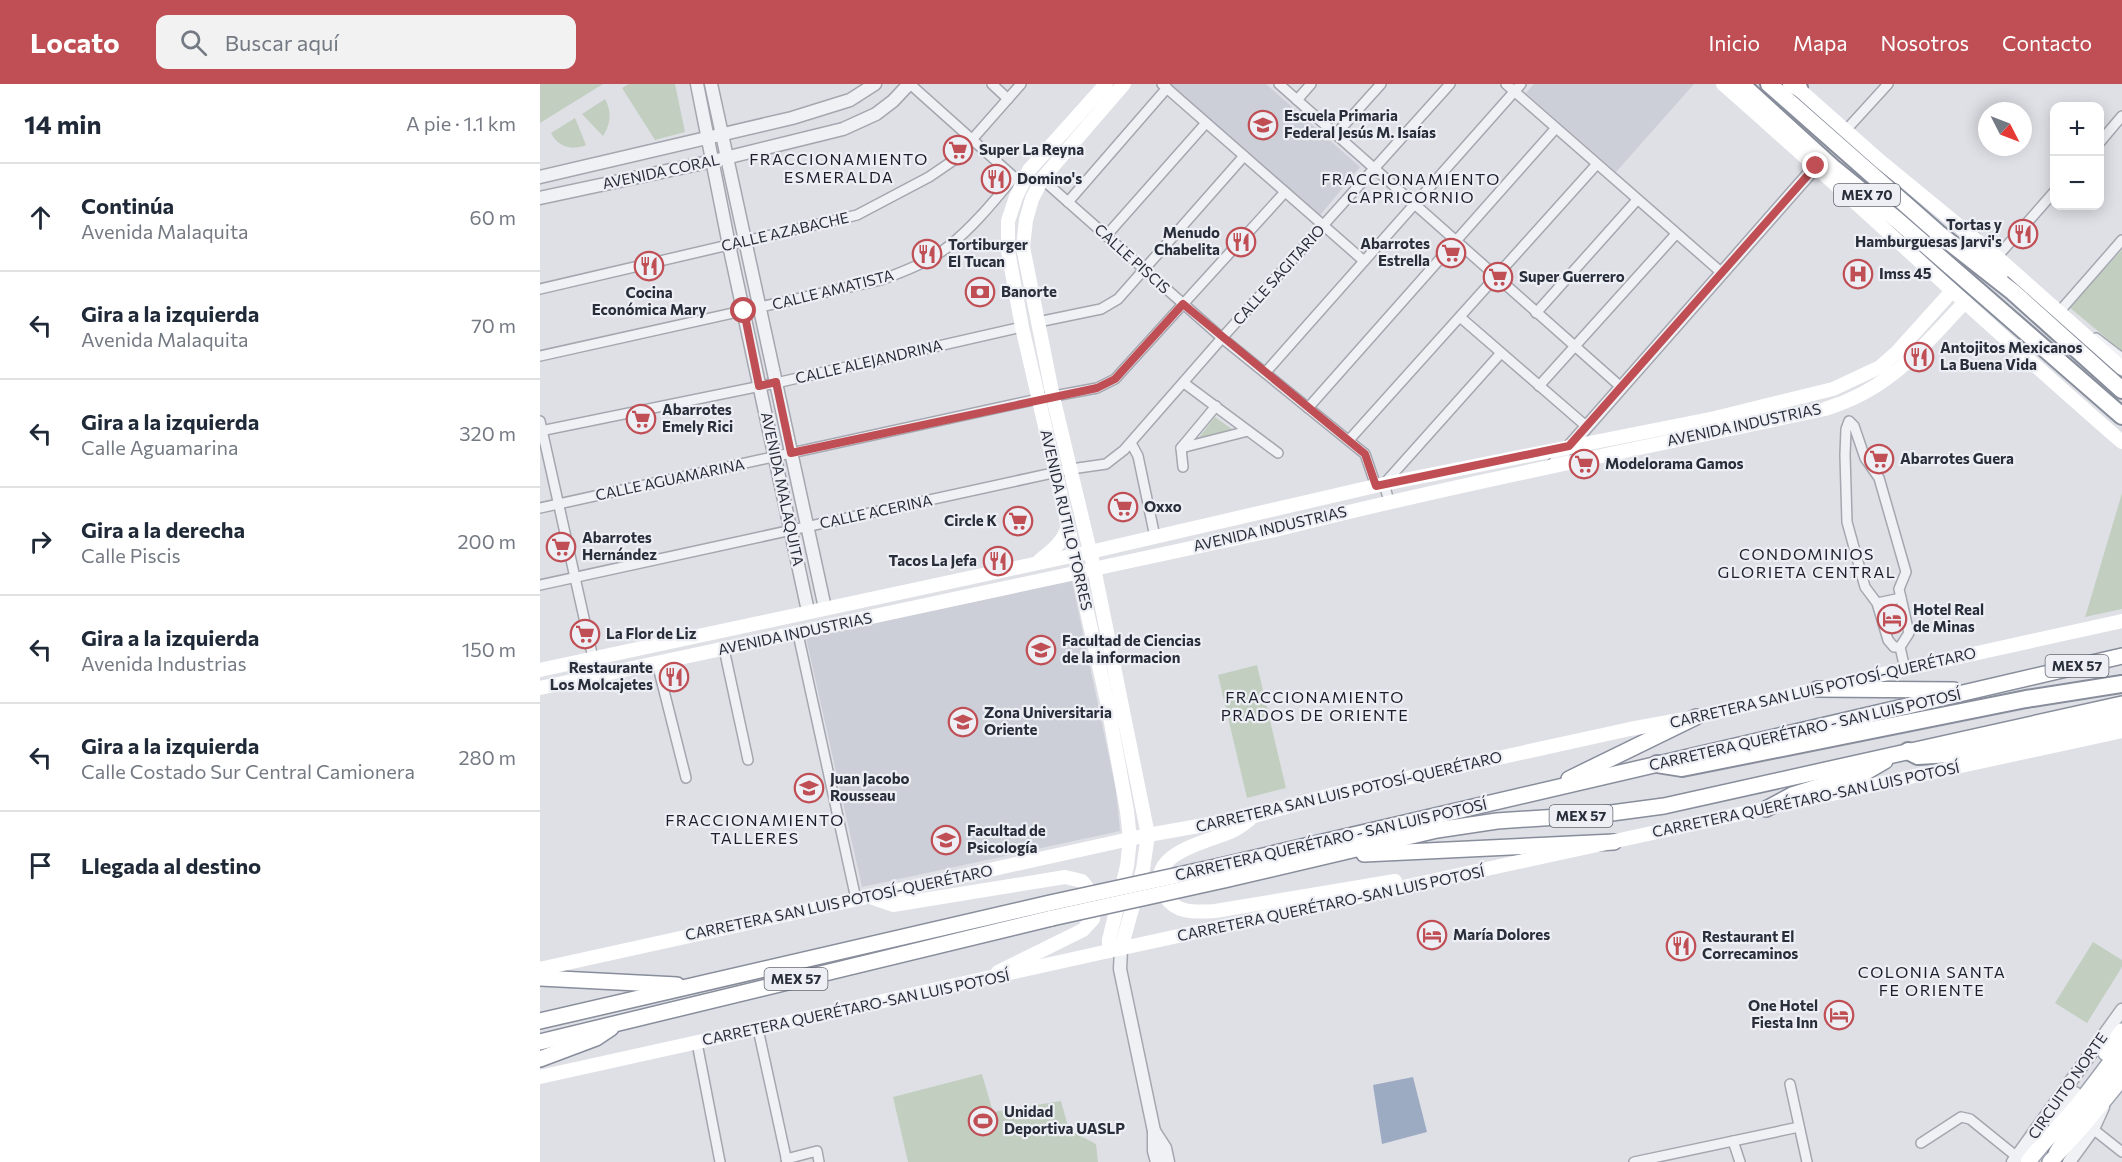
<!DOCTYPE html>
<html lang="es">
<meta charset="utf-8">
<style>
:root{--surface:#fff;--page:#f2f2f3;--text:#1f2937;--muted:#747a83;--line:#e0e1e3;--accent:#bf4f55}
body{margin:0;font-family:Commissioner,sans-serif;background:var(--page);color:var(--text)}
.controls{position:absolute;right:18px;top:18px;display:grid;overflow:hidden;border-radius:12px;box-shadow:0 3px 15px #0003}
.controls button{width:54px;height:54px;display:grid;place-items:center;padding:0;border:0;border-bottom:2px solid var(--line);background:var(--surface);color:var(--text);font:30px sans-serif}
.compass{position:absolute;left:1438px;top:18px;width:54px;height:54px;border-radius:50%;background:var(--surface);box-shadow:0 3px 15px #0003;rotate:132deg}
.stop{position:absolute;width:18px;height:18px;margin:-14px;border:4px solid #bf4f55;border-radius:50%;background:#fff}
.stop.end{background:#bf4f55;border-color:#fff;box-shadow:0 2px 6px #0008}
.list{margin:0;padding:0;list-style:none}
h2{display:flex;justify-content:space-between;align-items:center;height:78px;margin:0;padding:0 24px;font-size:26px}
h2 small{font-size:20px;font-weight:400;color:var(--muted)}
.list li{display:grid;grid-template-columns:39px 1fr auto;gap:18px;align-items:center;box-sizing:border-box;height:108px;padding:0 24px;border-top:2px solid var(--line)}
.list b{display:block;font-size:22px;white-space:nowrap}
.list p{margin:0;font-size:20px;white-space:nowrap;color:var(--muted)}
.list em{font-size:20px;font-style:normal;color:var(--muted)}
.icon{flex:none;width:33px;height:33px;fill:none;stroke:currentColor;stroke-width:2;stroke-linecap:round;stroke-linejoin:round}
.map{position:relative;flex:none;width:1582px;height:1078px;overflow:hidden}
header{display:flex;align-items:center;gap:36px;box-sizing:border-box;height:84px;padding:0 30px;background:var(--accent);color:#fff}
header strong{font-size:28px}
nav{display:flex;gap:33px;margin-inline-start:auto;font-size:21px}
.search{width:420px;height:54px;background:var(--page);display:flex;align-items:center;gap:15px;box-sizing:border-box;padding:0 21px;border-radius:12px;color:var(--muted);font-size:22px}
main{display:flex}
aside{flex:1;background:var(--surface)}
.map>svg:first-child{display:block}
</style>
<header>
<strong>Locato</strong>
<div class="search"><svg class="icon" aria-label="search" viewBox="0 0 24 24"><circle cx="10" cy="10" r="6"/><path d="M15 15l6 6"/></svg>Buscar aquí</div>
<nav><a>Inicio</a><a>Mapa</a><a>Nosotros</a><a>Contacto</a></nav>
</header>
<main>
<aside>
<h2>14 min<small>A pie · 1.1 km</small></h2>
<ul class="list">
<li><svg class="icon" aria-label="ahead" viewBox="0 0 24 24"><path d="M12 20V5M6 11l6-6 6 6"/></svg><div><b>Continúa</b><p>Avenida Malaquita</p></div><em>60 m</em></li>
<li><svg class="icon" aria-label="left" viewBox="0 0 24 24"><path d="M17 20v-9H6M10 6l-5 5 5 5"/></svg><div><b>Gira a la izquierda</b><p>Avenida Malaquita</p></div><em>70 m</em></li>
<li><svg class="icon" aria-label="left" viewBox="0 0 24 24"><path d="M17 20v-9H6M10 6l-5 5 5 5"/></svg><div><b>Gira a la izquierda</b><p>Calle Aguamarina</p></div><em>320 m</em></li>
<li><svg class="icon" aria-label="right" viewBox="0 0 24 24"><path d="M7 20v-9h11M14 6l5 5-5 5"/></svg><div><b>Gira a la derecha</b><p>Calle Piscis</p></div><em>200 m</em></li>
<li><svg class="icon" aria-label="left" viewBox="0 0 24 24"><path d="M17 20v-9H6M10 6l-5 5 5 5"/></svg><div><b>Gira a la izquierda</b><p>Avenida Industrias</p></div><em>150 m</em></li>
<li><svg class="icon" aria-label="left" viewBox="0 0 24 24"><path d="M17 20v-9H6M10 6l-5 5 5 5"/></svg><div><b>Gira a la izquierda</b><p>Calle Costado Sur Central Camionera</p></div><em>280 m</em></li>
<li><svg class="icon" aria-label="arrive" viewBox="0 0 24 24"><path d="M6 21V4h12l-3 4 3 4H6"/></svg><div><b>Llegada al destino</b></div></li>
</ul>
</aside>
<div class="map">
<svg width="1582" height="1078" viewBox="0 0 1582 1078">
<rect width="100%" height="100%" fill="#dee0e6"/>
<g fill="#cccfd7">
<polygon points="628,0 726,0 820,83 777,135"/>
<polygon points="994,0 1154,0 1076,88 986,9"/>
<polygon points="532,497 576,706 580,747 322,803 266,554"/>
</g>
<g fill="#c2cfc0">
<polygon points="0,0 63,0 0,39"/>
<polygon points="89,0 135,0 145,48 115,56 82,4"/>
<path d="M65,15C72,28 71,39 63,52L42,30Z"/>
<path d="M35,34L46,61C32,67 18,63 11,49Z"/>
<polygon points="1582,166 1582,267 1529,223"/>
<polygon points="675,333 693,346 657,356"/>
<polygon points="1582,409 1582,525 1545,533 1547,527"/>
<polygon points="717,581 746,704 707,714 678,591"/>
<polygon points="1553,858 1582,876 1582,883 1547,939 1515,919"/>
<polygon points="442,990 453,1028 521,1017 529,1046 556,1060 558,1078 368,1078 353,1013"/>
</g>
<polygon fill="#9dabc2" points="873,993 887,1048 842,1060 833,1001"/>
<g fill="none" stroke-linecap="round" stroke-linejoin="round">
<g stroke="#a4a7af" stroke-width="12">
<g id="minor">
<polyline points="370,0 474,93"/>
<polyline points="452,0 468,15"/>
<polyline points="622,0 824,177"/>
<polyline points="739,0 1081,303"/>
<polyline points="966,0 1182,189"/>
<polyline points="757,16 771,0"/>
<polyline points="1306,46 1348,0"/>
<polyline points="796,50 841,0"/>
<polyline points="1560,58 1582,32"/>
<polyline points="502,95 682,254 825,370 836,402"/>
<polyline points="528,118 627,4"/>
<polyline points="566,152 666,39"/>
<polyline points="1457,173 1514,108"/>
<polyline points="0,205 317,131 389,93 414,76 481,0"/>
<polyline points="1519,228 1582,156"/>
<polyline points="996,229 1097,116"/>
<polyline points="920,233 1046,342"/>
<polyline points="498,238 561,225 578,215 704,72"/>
<polyline points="1556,254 1582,274"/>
<path d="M0,272L341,196C365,187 389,178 409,162C434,142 454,117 474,93"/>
<polyline points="725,289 981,0"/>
<polyline points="644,299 738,369"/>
<polyline points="999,302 1136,150"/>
<polyline points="676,322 641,364 708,347"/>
<polyline points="768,324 1016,44"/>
<polyline points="0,337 53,574"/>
<polyline points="0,347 236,299 482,243"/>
<polyline points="809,356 1057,80"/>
<polyline points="591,359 598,372 615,453"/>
<polyline points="641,364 643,383"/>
<polyline points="849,417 844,400 961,269"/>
<polyline points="0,424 498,315 557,304 575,295 745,108"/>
<polyline points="0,501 531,385 566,380 584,366 682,254 910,0"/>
<polyline points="1337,519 1361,514"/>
<polyline points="258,550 316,815"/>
<polyline points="1360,563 1354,563 1348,556 1337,519 1325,503 1307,438 1305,371 1306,345 1309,337 1314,342 1325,374 1339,394 1366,488 1359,505 1369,549 1360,563 1365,585"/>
<polyline points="184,565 208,676"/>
<polyline points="117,579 146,694"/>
<polyline points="218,945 247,1078"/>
<polyline points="157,959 180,1078"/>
<polyline points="1250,1000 1267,1078"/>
<polyline points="1553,1045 1582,1068"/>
<polyline points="1193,1057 1200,1078"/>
<polyline points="1381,1059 1421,1033 1430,1035 1477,1073"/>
<polyline points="246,1075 277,1067 279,1078"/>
<polyline points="1094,1078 1259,1043"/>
</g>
</g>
<g stroke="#a4a7af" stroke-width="15">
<g id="tertiary">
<polyline points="157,0 189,161 268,527"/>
<polyline points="171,0 285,524"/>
<polyline points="0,93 252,34 310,16 335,0"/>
<polyline points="0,114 173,77 303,45 336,30 353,17 369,0"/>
<polyline points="1013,381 1276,82"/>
<polyline points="581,865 580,885 614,1047 614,1067 617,1078"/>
<polyline points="1511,1035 1535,1009"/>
<polyline points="614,1047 625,1064 628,1078"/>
<polyline points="1473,1078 1582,926"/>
<polyline points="1529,1078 1553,1045 1563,1023"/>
</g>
</g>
<g stroke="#9fa4b0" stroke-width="18">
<g id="primary">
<polyline points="1566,969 1582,947"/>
<path d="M1488,1078C1501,1060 1516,1046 1531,1029C1549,1008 1565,985 1582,963"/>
<polyline points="1510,1078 1543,1042 1582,994"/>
</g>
</g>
<g stroke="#878d9b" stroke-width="18">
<g id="trunk">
<polyline points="1277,605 1414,606"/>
<polyline points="1029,695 1156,633"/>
<polyline points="1226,725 1252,711 1326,688 1345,677"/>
<polyline points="824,770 1074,758"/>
<polyline points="680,782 1582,572"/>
<polyline points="684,796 897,746 957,737 1064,730 1124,722 1582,620"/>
<polyline points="0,894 137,901"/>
<polyline points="0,937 510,819"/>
<polyline points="0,958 512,834"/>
<polyline points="0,975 56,954 71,944"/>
</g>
</g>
<g stroke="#878d9b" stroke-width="20">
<g id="motorway">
<polyline points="1201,0 1292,83 1357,136 1582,332"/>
<polyline points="1229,0 1398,149 1473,208 1582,306"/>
<polyline points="1251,0 1259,4"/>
<polyline points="1430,153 1460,190"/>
<polyline points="1368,667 1378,672 1411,670 1582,633"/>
<polyline points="1117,680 1142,684 1486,615 1582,600"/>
<polyline points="1517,1069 1537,1037 1582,977"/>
</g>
</g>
<use href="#minor" stroke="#f0f1f5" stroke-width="9"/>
<use href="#tertiary" stroke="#f0f1f5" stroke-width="12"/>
<g stroke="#fff" stroke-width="14">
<polyline points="566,0 489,86 476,113 468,137 468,167 482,243 528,442 568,622 587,727 590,755 587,782 569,856 569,867"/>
<path d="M1183,0C1317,118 1447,241 1582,358"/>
<polyline points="1253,0 1340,77 1457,173 1582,284"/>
<path d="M500,476C513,466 523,458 528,442"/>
<polyline points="0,586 550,468 844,400 1175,334 1293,305 1340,283 1357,268 1412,207"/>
<path d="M0,604L735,446C918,400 1102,364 1285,325C1351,305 1379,266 1425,218"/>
<path d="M710,735C704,740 697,745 690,748C664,759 602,770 625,812C636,830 656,828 675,827L855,797"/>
<polyline points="330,813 353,821 525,793 542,797 550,807 555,821 553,835 543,846 458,888"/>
<polyline points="581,865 603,785 608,751 554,484 513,313 483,163 486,136 492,115 502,95 584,0"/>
<polyline points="0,885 608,751 714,732 794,710 1090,645 1156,633 1365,585 1582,537"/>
<polyline points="0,993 569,867 1582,647"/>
</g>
<use href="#primary" stroke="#fff" stroke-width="15"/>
<use href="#trunk" stroke="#fff" stroke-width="15"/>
<use href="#motorway" stroke="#fff" stroke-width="16"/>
<g stroke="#878d9b" stroke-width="18" stroke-linecap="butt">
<g id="trunk-bridge">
<polyline points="510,819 680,782"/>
<polyline points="512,834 684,796"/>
</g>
</g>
<use href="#trunk-bridge" stroke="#fff" stroke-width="15"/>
</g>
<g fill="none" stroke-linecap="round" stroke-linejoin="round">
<polyline stroke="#bf4f55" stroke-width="8" points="204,227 219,302 236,298 251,369 557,304 575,295 643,220 825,370 836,402 1029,362 1276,82"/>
</g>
<defs>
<g id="school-ring" transform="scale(1.5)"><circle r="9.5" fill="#edeff4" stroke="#bf4f55" stroke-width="1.5"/><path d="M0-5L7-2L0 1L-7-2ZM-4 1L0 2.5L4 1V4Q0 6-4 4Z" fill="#bf4f55"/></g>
<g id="supermarket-ring" transform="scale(1.5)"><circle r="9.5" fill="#edeff4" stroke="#bf4f55" stroke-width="1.5"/><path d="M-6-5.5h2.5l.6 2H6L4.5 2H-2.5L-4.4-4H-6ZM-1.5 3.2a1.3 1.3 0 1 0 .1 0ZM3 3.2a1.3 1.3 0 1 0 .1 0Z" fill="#bf4f55"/></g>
<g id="restaurant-ring" transform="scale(1.5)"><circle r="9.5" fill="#edeff4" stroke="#bf4f55" stroke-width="1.5"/><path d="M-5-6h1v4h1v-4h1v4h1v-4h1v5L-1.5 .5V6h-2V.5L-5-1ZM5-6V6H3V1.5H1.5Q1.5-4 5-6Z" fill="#bf4f55"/></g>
<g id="hospital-ring" transform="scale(1.5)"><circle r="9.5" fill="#edeff4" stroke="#bf4f55" stroke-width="1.5"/><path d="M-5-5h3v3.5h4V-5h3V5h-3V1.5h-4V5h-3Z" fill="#bf4f55"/></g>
<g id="bank-ring" transform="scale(1.5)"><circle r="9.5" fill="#edeff4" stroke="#bf4f55" stroke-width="1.5"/><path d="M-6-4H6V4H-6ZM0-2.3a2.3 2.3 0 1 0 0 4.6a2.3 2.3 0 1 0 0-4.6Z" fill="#bf4f55"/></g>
<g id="hotel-ring" transform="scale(1.5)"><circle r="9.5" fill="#edeff4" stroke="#bf4f55" stroke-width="1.5"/><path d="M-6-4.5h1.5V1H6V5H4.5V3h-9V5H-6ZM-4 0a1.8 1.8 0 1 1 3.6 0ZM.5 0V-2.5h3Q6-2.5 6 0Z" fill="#bf4f55"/></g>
<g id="university-ring" transform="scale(1.5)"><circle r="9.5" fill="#edeff4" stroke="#bf4f55" stroke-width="1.5"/><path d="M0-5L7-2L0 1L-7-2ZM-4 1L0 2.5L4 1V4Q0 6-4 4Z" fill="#bf4f55"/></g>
<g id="stadium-ring" transform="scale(1.5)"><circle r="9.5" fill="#edeff4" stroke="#bf4f55" stroke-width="1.5"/><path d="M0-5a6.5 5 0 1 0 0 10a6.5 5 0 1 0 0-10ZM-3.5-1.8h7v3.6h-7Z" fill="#bf4f55"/></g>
</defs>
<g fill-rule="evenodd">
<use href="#school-ring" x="723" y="41"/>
<use href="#supermarket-ring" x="418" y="66"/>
<use href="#restaurant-ring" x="456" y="95"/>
<use href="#restaurant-ring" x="1483" y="150"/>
<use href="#restaurant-ring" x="701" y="158"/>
<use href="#supermarket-ring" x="911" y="169"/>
<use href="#restaurant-ring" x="387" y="170"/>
<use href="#restaurant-ring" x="109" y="182"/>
<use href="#hospital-ring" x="1318" y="190"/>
<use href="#supermarket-ring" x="958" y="193"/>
<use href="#bank-ring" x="440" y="208"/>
<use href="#restaurant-ring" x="1379" y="273"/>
<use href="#supermarket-ring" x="101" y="335"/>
<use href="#supermarket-ring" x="1339" y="375"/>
<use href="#supermarket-ring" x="1044" y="380"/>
<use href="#supermarket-ring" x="583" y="423"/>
<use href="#supermarket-ring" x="478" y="437"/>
<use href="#supermarket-ring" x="21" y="463"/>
<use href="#restaurant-ring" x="458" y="477"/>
<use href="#hotel-ring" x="1352" y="535"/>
<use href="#supermarket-ring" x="45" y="550"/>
<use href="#university-ring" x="501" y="566"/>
<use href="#restaurant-ring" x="134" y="593"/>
<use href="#university-ring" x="423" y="638"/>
<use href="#school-ring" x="269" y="704"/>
<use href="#university-ring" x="406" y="756"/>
<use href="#hotel-ring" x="892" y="851"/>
<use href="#restaurant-ring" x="1141" y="862"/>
<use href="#hotel-ring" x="1299" y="931"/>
<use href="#stadium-ring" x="443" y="1037"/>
</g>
<g text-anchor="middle" stroke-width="4.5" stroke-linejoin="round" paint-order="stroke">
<g fill="#edeff4" stroke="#646872" stroke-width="1.5">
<rect x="1294" y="100" width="66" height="22" rx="4.5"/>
<rect x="1505.5" y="571" width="63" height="22" rx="4.5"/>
<rect x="1009.5" y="721" width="63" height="22" rx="4.5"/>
<rect x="224.5" y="884" width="63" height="22" rx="4.5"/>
</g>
<g font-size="14" font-weight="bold" fill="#292e3b">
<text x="1327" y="116">MEX 70</text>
<text x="1537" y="587">MEX 57</text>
<text x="1041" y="737">MEX 57</text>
<text x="256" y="900">MEX 57</text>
</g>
<g font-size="15" font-weight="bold" fill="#292e3b" stroke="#edeff4" text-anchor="start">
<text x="744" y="37">Escuela Primaria<tspan x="744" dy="17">Federal Jesús M. Isaías</tspan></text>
<text x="439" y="71">Super La Reyna</text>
<text x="477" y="100">Domino's</text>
<text x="1462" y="146" text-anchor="end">Tortas y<tspan x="1462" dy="17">Hamburguesas Jarvi's</tspan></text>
<text x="680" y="154" text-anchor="end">Menudo<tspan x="680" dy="17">Chabelita</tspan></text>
<text x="890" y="165" text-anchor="end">Abarrotes<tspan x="890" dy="17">Estrella</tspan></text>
<text x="408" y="166">Tortiburger<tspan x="408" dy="17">El Tucan</tspan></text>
<text x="1339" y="195">Imss 45</text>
<text x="979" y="198">Super Guerrero</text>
<text x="461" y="213">Banorte</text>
<text x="109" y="214" text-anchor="middle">Cocina<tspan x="109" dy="17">Económica Mary</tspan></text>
<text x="1400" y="269">Antojitos Mexicanos<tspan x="1400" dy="17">La Buena Vida</tspan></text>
<text x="122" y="331">Abarrotes<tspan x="122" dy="17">Emely Rici</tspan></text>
<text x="1360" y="380">Abarrotes Guera</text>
<text x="1065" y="385">Modelorama Gamos</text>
<text x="604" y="428">Oxxo</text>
<text x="457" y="442" text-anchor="end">Circle K</text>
<text x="42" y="459">Abarrotes<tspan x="42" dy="17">Hernández</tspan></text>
<text x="437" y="482" text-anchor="end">Tacos La Jefa</text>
<text x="1373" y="531">Hotel Real<tspan x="1373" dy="17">de Minas</tspan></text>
<text x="66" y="555">La Flor de Liz</text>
<text x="522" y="562">Facultad de Ciencias<tspan x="522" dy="17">de la informacion</tspan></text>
<text x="113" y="589" text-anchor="end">Restaurante<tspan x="113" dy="17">Los Molcajetes</tspan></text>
<text x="444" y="634">Zona Universitaria<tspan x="444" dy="17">Oriente</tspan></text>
<text x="290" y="700">Juan Jacobo<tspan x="290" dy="17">Rousseau</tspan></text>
<text x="427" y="752">Facultad de<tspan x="427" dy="17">Psicología</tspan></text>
<text x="913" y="856">María Dolores</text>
<text x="1162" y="858">Restaurant El<tspan x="1162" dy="17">Correcaminos</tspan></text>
<text x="1278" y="927" text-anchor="end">One Hotel<tspan x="1278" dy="17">Fiesta Inn</tspan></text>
<text x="464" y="1033">Unidad<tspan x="464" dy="17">Deportiva UASLP</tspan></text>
</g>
<g font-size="15" fill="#292e3b" stroke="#edeff4">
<text transform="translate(121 88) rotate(-12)" y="5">AVENIDA CORAL</text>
<text transform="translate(245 148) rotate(-13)" y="5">CALLE AZABACHE</text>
<text transform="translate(592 175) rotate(42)" y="5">CALLE PISCIS</text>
<text transform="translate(739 191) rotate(-48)" y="5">CALLE SAGITARIO</text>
<text transform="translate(293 206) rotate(-14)" y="5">CALLE AMATISTA</text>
<text transform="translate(329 278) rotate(-13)" y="5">CALLE ALEJANDRINA</text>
<text transform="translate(1204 341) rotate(-12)" y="5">AVENIDA INDUSTRIAS</text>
<text transform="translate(130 396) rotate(-12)" y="5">CALLE AGUAMARINA</text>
<text transform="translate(242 405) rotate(78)" y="5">AVENIDA MALAQUITA</text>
<text transform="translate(336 428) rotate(-12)" y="5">CALLE ACERINA</text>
<text transform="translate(526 436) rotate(77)" y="5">AVENIDA RUTILO TORRES</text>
<text transform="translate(730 445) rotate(-13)" y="5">AVENIDA INDUSTRIAS</text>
<text transform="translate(255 550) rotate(-12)" y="5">AVENIDA INDUSTRIAS</text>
<text transform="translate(1283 604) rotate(-13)" y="5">CARRETERA SAN LUIS POTOSÍ-QUERÉTARO</text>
<text transform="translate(1265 646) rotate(-13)" y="5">CARRETERA QUERÉTARO - SAN LUIS POTOSÍ</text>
<text transform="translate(809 708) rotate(-13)" y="5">CARRETERA SAN LUIS POTOSÍ-QUERÉTARO</text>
<text transform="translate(1266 716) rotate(-12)" y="5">CARRETERA QUERÉTARO-SAN LUIS POTOSÍ</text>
<text transform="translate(791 756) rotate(-13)" y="5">CARRETERA QUERÉTARO - SAN LUIS POTOSÍ</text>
<text transform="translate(299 819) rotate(-12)" y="5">CARRETERA SAN LUIS POTOSÍ-QUERÉTARO</text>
<text transform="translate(791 820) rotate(-12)" y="5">CARRETERA QUERÉTARO-SAN LUIS POTOSÍ</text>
<text transform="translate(316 924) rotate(-12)" y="5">CARRETERA QUERÉTARO-SAN LUIS POTOSÍ</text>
<text transform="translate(1528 1002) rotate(-55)" y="5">CIRCUITO NORTE</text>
</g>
<g font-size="16" letter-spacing="1.5" fill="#1b1f2c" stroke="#edeff4">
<text x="299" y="81">FRACCIONAMIENTO<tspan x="299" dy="18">ESMERALDA</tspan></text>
<text x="871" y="101">FRACCIONAMIENTO<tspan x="871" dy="18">CAPRICORNIO</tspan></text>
<text x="1267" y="476">CONDOMINIOS<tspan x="1267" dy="18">GLORIETA CENTRAL</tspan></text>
<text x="775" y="619">FRACCIONAMIENTO<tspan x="775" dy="18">PRADOS DE ORIENTE</tspan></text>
<text x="215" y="742">FRACCIONAMIENTO<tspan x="215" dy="18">TALLERES</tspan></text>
<text x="1392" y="894">COLONIA SANTA<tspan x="1392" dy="18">FE ORIENTE</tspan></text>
</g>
</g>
</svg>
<div class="controls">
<button>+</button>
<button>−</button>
</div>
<svg class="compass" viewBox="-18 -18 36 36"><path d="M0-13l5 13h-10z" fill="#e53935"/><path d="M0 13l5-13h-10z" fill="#747a83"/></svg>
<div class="stop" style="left:204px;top:227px"></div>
<div class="stop end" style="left:1276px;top:82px"></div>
</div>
</main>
